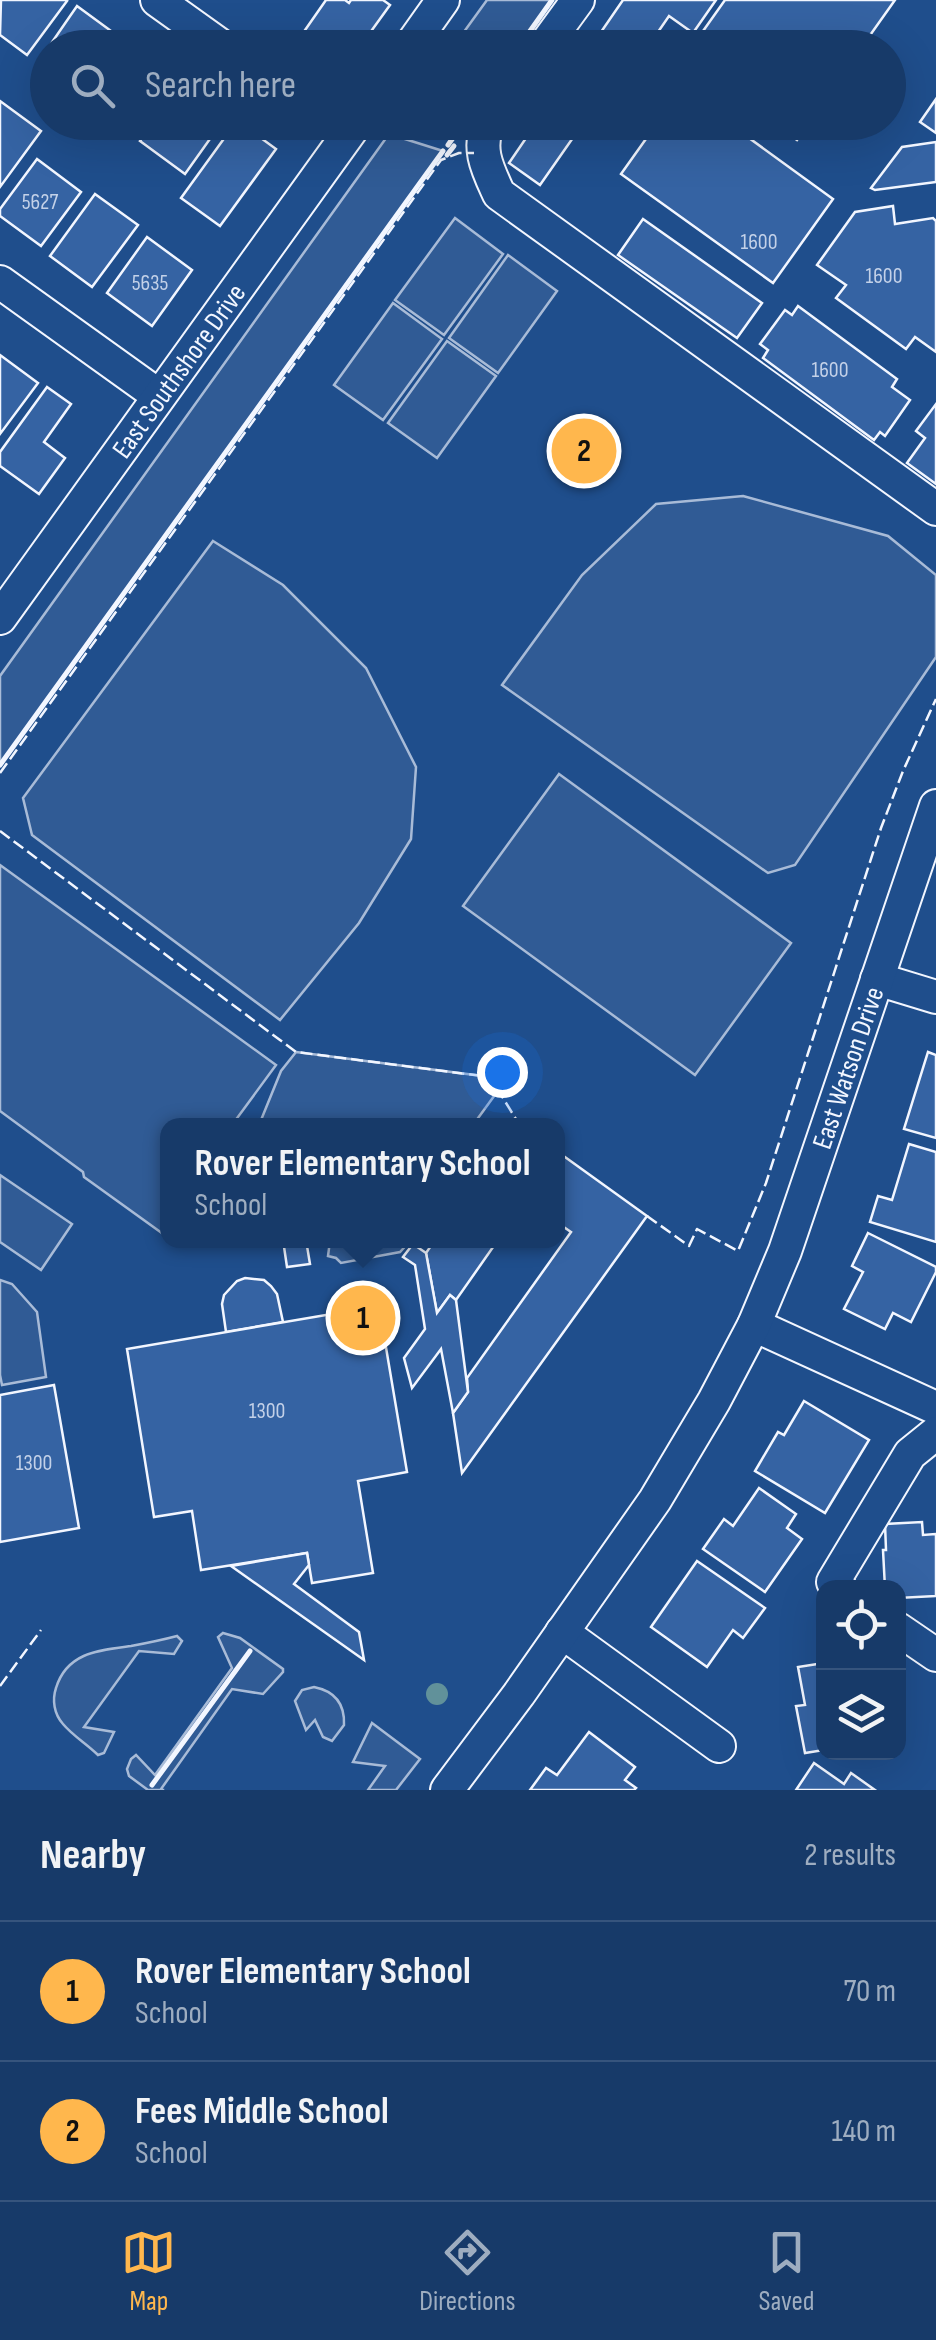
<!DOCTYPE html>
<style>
:root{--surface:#173a69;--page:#244571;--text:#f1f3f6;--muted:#9eadc0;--line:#36547d;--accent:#ffb74d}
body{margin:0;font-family:"Sofia Sans Condensed",sans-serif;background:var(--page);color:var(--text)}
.controls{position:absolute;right:30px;bottom:30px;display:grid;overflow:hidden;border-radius:20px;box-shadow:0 10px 40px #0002}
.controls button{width:90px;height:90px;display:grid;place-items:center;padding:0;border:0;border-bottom:2px solid var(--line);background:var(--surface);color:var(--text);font:50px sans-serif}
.you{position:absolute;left:502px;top:1072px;width:35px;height:35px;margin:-25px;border:8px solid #fff;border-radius:50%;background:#1a73e8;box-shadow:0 0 0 15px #1a73e833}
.badge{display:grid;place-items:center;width:65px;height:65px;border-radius:50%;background:var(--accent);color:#111;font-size:32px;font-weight:700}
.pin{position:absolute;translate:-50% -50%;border:5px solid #fff;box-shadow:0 2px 10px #0006}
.popup{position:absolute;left:160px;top:1118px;width:405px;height:130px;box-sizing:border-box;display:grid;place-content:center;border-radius:20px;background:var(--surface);filter:drop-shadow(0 2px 8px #0005);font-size:32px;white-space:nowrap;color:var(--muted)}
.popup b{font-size:38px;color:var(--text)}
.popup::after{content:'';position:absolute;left:50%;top:100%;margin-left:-20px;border:20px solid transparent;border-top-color:var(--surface)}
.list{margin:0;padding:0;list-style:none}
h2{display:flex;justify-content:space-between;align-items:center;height:130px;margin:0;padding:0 40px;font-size:42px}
h2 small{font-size:32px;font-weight:400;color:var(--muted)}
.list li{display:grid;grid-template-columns:65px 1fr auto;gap:30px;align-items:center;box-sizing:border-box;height:140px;padding:0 40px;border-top:2px solid var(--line)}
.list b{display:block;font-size:38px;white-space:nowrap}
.list p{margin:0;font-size:32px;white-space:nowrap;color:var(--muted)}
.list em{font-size:32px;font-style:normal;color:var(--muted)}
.icon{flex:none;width:55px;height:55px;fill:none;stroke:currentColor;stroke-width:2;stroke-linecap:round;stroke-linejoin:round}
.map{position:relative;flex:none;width:936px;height:1790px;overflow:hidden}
.search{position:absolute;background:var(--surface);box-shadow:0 10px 40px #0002;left:30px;right:30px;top:30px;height:110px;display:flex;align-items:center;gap:25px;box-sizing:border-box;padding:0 35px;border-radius:55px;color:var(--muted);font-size:38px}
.sheet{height:410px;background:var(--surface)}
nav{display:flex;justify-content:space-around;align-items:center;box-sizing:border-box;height:140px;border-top:2px solid var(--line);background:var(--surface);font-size:28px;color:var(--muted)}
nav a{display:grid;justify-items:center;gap:5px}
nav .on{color:var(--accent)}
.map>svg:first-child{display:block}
</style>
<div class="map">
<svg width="936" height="1790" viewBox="0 0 936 1790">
<rect width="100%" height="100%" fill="#1f4e8c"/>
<g fill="#305b95" stroke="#a8bbd7" stroke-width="2.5">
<polygon points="487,0 552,0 518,47 453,47"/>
<polygon points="389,134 443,151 0,765 0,676"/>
<polygon points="455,218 503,254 444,335 395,300"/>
<polygon points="508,255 557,291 498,373 449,338"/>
<polygon points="393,303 442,339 383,420 334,385"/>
<polygon points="447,341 496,376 437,458 388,423"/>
<polygon points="743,496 888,536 936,575 936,657 795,865 768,873 502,685 582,575 656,504"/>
<polygon points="213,541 283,585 366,668 416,767 411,839 359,923 280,1020 32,835 23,798"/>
<polygon points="559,774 791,943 695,1075 463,906"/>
<polygon points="0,865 276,1065 232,1125 168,1126 168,1235 166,1236 84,1177 83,1172 0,1111"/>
<polygon points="296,1052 490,1077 497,1092 473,1125 259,1125 281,1071"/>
<polygon points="0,1175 72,1224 41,1270 0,1242"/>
<polygon points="330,1241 330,1240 410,1241 400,1252 341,1263 336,1258 328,1256"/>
<polygon points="0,1280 12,1284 37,1312 46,1377 2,1385 0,1375"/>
<polygon points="223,1633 240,1638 283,1669 283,1672 263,1694 232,1689 161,1789 164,1790 148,1790 129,1776 127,1769 131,1759 136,1755 155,1775 232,1668 218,1637"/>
<path d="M177,1636L182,1641L174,1654L139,1651L84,1727L114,1732L104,1753L98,1755C87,1744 73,1736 63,1724C54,1714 52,1700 56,1688C67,1652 100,1650 131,1646C147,1643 162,1640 177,1636Z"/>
<path d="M314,1687C334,1691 345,1703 344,1725L332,1741L323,1737L315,1720L306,1730L295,1701L302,1690Z"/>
<polygon points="372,1723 420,1759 396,1790 368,1790 385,1766 353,1762"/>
</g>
<g fill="#3563a3" stroke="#f2f6ff" stroke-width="2.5">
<polygon points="1,0 65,0 67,1 27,55 0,35"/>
<polygon points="326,0 345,0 349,3 351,0 383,0 390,5 359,48 323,48 303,33"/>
<polygon points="623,0 716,0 693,33 669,16 647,48 590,48"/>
<polygon points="725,0 895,0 861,48 856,48 851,44 848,48 691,48"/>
<polygon points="77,6 122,39 116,48 48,48"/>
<polygon points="936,99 936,133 920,122"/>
<polygon points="0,101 41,131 0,187"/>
<polygon points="154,122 222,122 185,174 140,141"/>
<polygon points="236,122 239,122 276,149 220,226 181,198"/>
<polygon points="537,122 584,122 540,185 509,163"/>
<polygon points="658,122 727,122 833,199 773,283 621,174"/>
<polygon points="772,122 810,122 797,140"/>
<polygon points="936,142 936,182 875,190 871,188 902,147"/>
<polygon points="37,159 81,192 41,246 0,216 0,209"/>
<polygon points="95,194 138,225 92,287 50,256"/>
<polygon points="893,206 895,224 933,218 936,221 936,352 915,337 906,349 836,298 846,285 817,265 855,212"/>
<polygon points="643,219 762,303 737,338 618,255"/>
<polygon points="147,237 192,270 152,326 107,293"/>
<polygon points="798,306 897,379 892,387 910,400 885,436 880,432 874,440 763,358 768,350 760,344 785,310 792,315"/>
<polygon points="0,355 38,383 0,434"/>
<polygon points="47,387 71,404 44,442 65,458 39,494 0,466 0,452"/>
<polygon points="936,404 936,484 907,463 925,438 916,431"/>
<polygon points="928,1052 936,1055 936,1138 904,1129"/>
<polygon points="909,1144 936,1152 936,1242 870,1222 878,1196 892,1200"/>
<polygon points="558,1152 647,1216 462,1473 453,1413 468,1392 467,1378 571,1232 558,1223"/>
<polygon points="868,1233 936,1267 936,1272 911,1322 893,1313 885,1329 844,1309 863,1272 852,1266"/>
<polygon points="283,1240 306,1240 310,1264 287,1267"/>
<polygon points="435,1240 498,1240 456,1300 450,1295 437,1313 426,1253"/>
<polygon points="413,1244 426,1253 437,1313 450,1295 456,1300 468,1392 453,1413 441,1349 412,1388 404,1358 425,1329 415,1265 403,1257"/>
<polygon points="245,1278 264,1280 271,1286 277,1294 283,1322 226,1332 222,1304 224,1295 237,1281"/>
<polygon points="379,1306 407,1472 358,1481 373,1573 312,1583 307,1553 201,1570 192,1511 154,1517 127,1349"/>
<polygon points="54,1385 79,1528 0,1542 0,1395"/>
<polygon points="804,1401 869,1440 825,1513 755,1471 778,1432 784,1435"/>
<polygon points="759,1488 796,1514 787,1528 802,1539 765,1592 703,1549 724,1519 733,1526"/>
<polygon points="922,1522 923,1535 936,1534 936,1596 898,1598 898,1588 885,1588 883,1550 886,1550 885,1524"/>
<polygon points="307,1553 309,1565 294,1584 359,1632 364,1660 231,1566"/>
<polygon points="697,1561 765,1608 743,1638 733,1630 707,1667 651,1627"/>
<polygon points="824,1663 824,1750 805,1753 796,1706 805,1705 798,1667"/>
<polygon points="589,1732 635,1767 625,1780 636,1788 634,1790 530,1790 546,1768 557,1775"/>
<polygon points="814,1763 844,1784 851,1773 875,1790 796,1790"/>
</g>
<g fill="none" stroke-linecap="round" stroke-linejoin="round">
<g stroke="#f2f6ff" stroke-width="36">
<g id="minor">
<polyline points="157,0 224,48"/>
<polyline points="409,48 443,0"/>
<polyline points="543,48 578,0"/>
<path d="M489,122C476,148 488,170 499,194L936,509"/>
<polyline points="0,282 159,396"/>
<path id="s1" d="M0,618L357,122"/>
<polyline points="877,979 936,997"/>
<polyline points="754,1325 936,1408"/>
<polyline points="840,1588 833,1582 910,1454 936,1433"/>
<polyline points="898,1629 936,1655"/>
<polyline points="562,1632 719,1746"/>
<path id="s2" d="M447,1790L519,1694L655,1500L714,1401L754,1325L785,1251L936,806"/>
</g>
</g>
<use href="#minor" stroke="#1f4e8c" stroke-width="32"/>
<g stroke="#f2f6ff" stroke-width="2.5" stroke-dasharray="12 5" stroke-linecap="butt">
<polyline points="0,773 441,160 459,153 474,153"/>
<polyline points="0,831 296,1052 490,1077 519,1124"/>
<polyline points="647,1216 689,1246 697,1229 738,1251 766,1183 881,828 903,771 936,699"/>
<polyline points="0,1686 41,1630"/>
</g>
<g stroke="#f2f6ff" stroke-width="5">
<polyline points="518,48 552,0"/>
<polyline points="448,145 464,122"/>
<polyline points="447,155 454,146"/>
<polyline points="0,765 443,151"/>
<polyline points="152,1785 250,1651"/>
</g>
</g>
<circle fill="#61919a" cx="437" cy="1694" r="11"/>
<g text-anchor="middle" stroke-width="8" stroke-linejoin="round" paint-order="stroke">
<g font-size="22" fill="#c3d1e8">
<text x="40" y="209">5627</text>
<text x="759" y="249">1600</text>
<text x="884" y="283">1600</text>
<text x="150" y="290">5635</text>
<text x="830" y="377">1600</text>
<text x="267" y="1418">1300</text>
<text x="34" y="1470">1300</text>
</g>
<g font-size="28" fill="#f2f6ff" stroke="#1f4e8c">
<text dy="10" stroke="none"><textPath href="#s1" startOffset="305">East Southshore Drive</textPath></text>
<text dy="10" stroke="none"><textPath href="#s2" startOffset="832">East Watson Drive</textPath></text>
</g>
</g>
</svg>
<div class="controls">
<button><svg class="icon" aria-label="locate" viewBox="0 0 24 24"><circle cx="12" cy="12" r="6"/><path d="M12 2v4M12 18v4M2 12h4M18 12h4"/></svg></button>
<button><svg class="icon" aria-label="layers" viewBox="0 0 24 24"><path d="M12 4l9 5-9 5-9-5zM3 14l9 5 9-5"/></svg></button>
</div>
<div class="you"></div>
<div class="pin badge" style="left:363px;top:1318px">1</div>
<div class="popup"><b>Rover Elementary School</b>School</div>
<div class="pin badge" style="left:584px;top:451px">2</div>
<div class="search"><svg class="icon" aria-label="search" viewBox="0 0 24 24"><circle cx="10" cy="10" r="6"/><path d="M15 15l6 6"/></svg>Search here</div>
</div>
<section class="sheet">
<h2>Nearby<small>2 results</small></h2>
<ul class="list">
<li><span class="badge">1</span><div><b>Rover Elementary School</b><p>School</p></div><em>70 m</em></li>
<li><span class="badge">2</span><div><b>Fees Middle School</b><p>School</p></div><em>140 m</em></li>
</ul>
</section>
<nav>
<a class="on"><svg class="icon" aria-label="map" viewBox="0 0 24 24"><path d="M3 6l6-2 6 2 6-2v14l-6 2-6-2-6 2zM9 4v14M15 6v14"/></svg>Map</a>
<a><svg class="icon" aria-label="directions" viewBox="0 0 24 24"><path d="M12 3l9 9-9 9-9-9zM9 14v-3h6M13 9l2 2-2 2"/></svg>Directions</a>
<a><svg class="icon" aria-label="saved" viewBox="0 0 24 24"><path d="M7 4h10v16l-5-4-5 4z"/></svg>Saved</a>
</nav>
